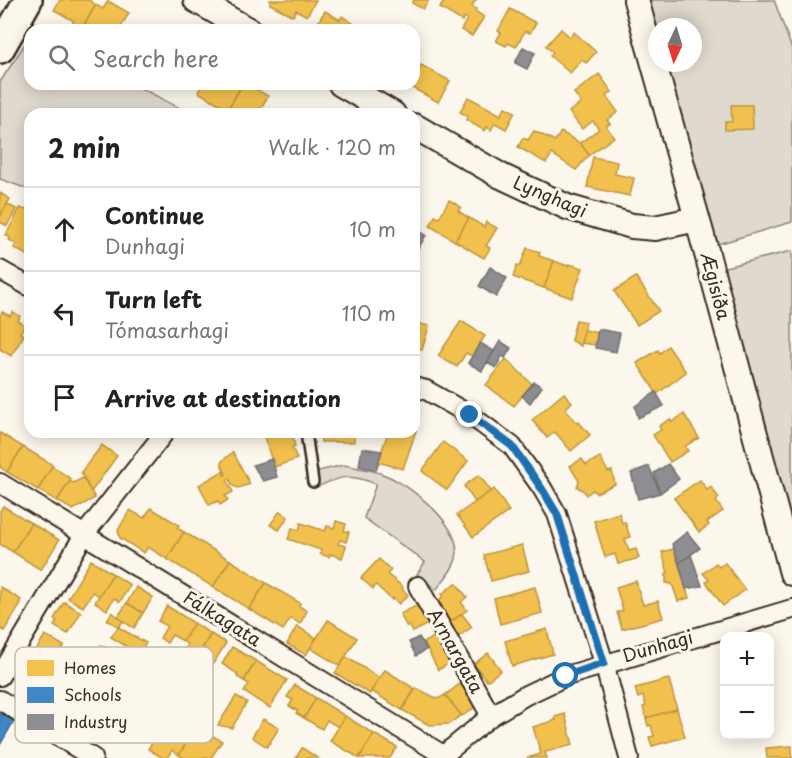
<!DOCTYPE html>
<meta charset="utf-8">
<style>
:root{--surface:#fff;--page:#f6f6f6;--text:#222;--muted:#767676;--line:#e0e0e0}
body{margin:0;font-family:"Playpen Sans",sans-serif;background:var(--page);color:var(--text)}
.controls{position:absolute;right:18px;bottom:18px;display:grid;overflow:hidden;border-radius:12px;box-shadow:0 3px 15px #0003}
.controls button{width:54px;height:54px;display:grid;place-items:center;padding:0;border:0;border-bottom:2px solid var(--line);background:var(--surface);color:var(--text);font:30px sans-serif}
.compass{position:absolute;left:648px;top:18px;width:54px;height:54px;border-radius:50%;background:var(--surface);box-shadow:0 3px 15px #0003;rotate:184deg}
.stop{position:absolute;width:18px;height:18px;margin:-14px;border:4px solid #1f6fb2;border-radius:50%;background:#fff}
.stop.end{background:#1f6fb2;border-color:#fff;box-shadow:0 2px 6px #0008}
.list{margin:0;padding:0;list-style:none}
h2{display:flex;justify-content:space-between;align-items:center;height:78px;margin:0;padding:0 24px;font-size:26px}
h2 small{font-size:20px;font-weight:400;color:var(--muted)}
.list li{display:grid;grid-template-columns:39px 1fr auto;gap:18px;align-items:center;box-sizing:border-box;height:84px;padding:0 24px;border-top:2px solid var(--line)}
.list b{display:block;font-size:22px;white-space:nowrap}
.list p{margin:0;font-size:20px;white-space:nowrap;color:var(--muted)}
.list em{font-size:20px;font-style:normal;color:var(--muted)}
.icon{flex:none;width:33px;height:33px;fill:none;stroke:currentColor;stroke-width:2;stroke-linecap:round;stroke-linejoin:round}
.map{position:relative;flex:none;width:792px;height:758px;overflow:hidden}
.search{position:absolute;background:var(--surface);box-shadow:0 3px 15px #0003;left:24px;top:24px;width:396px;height:66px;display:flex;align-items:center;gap:15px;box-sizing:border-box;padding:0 21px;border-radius:18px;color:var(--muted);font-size:22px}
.panel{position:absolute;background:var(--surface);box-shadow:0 3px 15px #0003;left:24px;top:108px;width:396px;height:330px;border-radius:18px}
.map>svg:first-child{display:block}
</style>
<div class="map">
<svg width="792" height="758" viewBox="0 0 792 758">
<rect width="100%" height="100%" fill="#fbf7ec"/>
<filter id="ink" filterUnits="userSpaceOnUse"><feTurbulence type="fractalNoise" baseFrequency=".0167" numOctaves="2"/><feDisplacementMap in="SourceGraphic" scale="12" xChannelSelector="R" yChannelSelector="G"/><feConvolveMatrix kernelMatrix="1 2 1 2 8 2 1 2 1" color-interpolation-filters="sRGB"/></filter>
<g filter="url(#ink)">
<g fill="#dfd9ce" stroke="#8d8276" stroke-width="1.5">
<polygon points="649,0 774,0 792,49 792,222 711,246 665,63 693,63 693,27 657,27 657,33"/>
<polygon points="30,36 30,84 133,84 191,114 30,114 30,190 0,179 0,82"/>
<polygon points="792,251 792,532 721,268"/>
<path d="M344,465C357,468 372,469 385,475C410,485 464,526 456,559C453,570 443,581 436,590L417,574L425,562L364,518L376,484C349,473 341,476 315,488L314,472Z"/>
</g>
<g fill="#f2c14e" stroke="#bb9440" stroke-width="1.5">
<polygon points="60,0 89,0 96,5 81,30 71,26 74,21 54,10"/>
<polygon points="270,0 316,0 307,16 296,10 293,16 270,4"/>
<polygon points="414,0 429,0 423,9 412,3"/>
<polygon points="445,0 476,0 472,6 476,9 475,11 484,17 472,36 461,30 467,19 464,17 462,21 440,8"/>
<polygon points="108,1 129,13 119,30 81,30 96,5 103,9"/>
<polygon points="510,9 536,23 530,33 525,31 516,47 508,43 506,46 496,41 501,33 498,31"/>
<polygon points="325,11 340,20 342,16 354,24 351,30 321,30 322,28 316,25"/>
<polygon points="561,29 570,37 574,32 596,52 586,63 582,60 570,73 550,56 553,52 546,46"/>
<polygon points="421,65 450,81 438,102 409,86 414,84 414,77"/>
<polygon points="599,74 612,92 606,96 618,112 607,120 610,124 606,126 614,137 589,155 580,143 599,129 593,121 582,129 569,112 581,103 574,93"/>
<polygon points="202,84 240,84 242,85 228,109 198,92"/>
<polygon points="242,85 250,89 252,87 268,96 260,110 264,112 263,114 237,114 228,109"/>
<polygon points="468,97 501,115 505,107 515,112 506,129 495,123 491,130 487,127 485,131 466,120 468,116 460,112"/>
<polygon points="731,105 752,105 753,129 725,130 725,122 732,122"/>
<polygon points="534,131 555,141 561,132 580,143 589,155 576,170 552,154 546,163 518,147 523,138 528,140"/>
<polygon points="593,157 617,162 615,174 634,178 630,196 587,187"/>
<polygon points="0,193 10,199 0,217"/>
<polygon points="449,200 461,207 458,211 469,218 455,241 430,226 435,216 439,218"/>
<polygon points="30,203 30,252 27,255 14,248 16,244 9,240 10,238 6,235 20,208 26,210"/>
<polygon points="7,204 16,209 7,226 0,222 0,217"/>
<polygon points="469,218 484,227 486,222 497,228 486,246 490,248 484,258 455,241"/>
<polygon points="527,248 540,252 539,256 554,261 544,288 513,277 517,265 520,266"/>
<polygon points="554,261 568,266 569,264 583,268 572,298 544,288"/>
<polygon points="636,277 659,311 637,325 614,291"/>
<polygon points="2,312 10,316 13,312 20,316 18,321 25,325 20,333 24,335 11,356 0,349 0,316"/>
<polygon points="576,320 586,322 581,346 571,340"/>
<polygon points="461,321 485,336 472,356 466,353 457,367 438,356"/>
<polygon points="414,322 429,326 422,350 414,347"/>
<polygon points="584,330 598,333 596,345 581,343"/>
<polygon points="668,346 686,372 657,394 637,363 658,350 660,353"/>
<polygon points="506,359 532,384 514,406 486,385"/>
<polygon points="564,393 572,402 565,409 577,423 578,421 590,435 571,451 555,432 547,438 532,420"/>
<polygon points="684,414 699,438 685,446 688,451 670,462 653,435 661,430 659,426 670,419 672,422"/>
<polygon points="416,431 403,469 378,462 388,432"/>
<polygon points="280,432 292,432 295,446 292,447 297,459 274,467 264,437"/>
<rect x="321" y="432" width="33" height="10"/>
<polygon points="0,433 23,447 7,472 0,467"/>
<polygon points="443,442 468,461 447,490 422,471"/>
<polygon points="102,445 117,456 91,492 81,472"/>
<polygon points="23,447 53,465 38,490 7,472"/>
<polygon points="233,452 250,484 238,488 233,486 229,478 227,480 233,492 225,496 228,500 220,505 218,501 209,505 199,485 223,471 224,475 226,474 222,466 222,461"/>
<polygon points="600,457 608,472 612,471 615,484 596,493 593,490 586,495 584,491 577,487 579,481 570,466 582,459 586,465"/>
<polygon points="52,466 71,479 57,501 38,490"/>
<polygon points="479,475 491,491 475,502 464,486"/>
<polygon points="83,478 95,498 73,510 57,501 70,481 73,483"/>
<polygon points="700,480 707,490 711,487 719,498 716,501 723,511 707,522 709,525 699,532 674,498"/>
<polygon points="494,489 509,511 473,537 457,515"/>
<polygon points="3,506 31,523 13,552 0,544 0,511"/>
<polygon points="151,508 179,525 177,528 184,532 167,559 148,547 144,553 120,538 118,530 130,510 144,518"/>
<polygon points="280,511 288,517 279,530 270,525"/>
<polygon points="619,513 622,523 625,522 630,537 625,539 629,551 636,549 639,558 618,564 615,554 605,557 594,521"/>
<polygon points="336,521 346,524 344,531 349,532 346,542 340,540 338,544 346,546 342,558 330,554 329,557 320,554 321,550 288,539 292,528 299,530 301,523 325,531 327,526 334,528"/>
<polygon points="31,523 59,540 41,570 13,552"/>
<polygon points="184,532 230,560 213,587 167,559"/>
<polygon points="522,545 529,571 491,581 484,555"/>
<polygon points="674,549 689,598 678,601 672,584 666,583 666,574 668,573 662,552"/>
<polygon points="379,559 391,570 387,574 403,587 402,589 408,595 399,604 393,598 392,600 376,585 373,589 361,578"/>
<polygon points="91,560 113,574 99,596 93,592 83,607 68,598"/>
<polygon points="230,560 266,583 249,609 213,587"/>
<polygon points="716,563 719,567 725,563 745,590 723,606 706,582 709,580 703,573"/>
<polygon points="113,574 130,585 120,602 114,598 107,610 95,602"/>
<polygon points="636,581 643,605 658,601 663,618 622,629 617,612 623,611 616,587"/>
<polygon points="266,583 300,603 299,606 307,611 300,624 291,618 283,630 249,609"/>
<polygon points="456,583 467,597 461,602 467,610 449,623 440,610 443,607 438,601 443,596 442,594"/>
<polygon points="0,587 21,600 19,603 21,604 4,631 0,628"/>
<polygon points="136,587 153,597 143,613 127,603"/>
<polygon points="535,587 542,613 500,624 494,598"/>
<polygon points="64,602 81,612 68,634 54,626 57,621 54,619"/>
<polygon points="127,603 143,613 134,628 117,618"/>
<polygon points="420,604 430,623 413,632 409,625 407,627 400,614"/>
<polygon points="167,606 194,623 183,641 172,635 167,643 160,638 167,626 158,621"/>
<polygon points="112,612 123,621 119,627 107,620"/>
<polygon points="462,614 472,627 459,636 449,623"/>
<polygon points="328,620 357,638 340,666 310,648"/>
<polygon points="194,623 211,634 196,658 183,651 187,644 183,641"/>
<polygon points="297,626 316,638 306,655 287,644"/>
<polygon points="118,627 146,643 139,654 111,637"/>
<polygon points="547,629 553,654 512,666 505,641"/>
<polygon points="211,634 226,643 203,680 194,675 208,651 203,647"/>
<polygon points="440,634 454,661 438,670 424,642"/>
<polygon points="45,635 64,646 56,660 75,672 61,694 28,674 35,662 31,659"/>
<polygon points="101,645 117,655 108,669 93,660"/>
<polygon points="232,647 256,661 244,681 237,677 238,674 222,664"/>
<polygon points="488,653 501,670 487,681 474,664"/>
<polygon points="346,657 380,678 370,694 335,673"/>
<polygon points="256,661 287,680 270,708 244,692 249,684 244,681"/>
<polygon points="385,670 415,689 402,710 371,691"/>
<polygon points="669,679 677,709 646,718 643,707 646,706 643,696 638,698 635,688"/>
<polygon points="460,684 467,692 472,693 477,706 462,716 445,695"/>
<polygon points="295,685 316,698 304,718 296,713 298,711 289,706 293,700 287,697"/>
<polygon points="416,688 438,699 445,695 461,715 449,724 429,725 402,710"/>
<polygon points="236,696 247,702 232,728 218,725"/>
<polygon points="316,698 345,716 338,727 327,720 322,729 304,718"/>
<polygon points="677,709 685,737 652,746 649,737 654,736 651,725 648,726 646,718"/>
<polygon points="172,710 182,717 179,721 194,730 179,755 172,750 167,758 163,758 148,749"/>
<polygon points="565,714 573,745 545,752 547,758 527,758 541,754 533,727 556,720 555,717"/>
<polygon points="345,716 374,734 359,758 330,741"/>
<polygon points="263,719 279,728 267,747 252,737"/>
<polygon points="194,730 210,740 213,736 222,741 211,758 184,758 179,755"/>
<polygon points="374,734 397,747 390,758 359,758"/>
<polygon points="792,746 792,758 767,758 766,748"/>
<polygon points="302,748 318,758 296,758"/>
</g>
<polygon fill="#3f88c5" stroke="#3e6c93" stroke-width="1.5" points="0,713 14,721 0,745"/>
<g fill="#8d8d92" stroke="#746f6f" stroke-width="1.5">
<polygon points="523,47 535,53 527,69 515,63"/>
<polygon points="414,228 426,235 417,251 414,249"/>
<polygon points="490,267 507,278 496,297 479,286"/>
<polygon points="598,329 620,333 616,352 595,348"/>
<polygon points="500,341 511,348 505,358 502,356 496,368 487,363"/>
<polygon points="480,343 494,351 482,371 468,363"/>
<polygon points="534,382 542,387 530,403 522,396"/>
<polygon points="656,392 664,406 638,418 635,406"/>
<polygon points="362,448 382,451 376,470 359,466"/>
<polygon points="272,459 277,477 263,481 253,465"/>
<polygon points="668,464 679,479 660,493 654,473"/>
<polygon points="649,466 660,493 638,499 631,473"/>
<polygon points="687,532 700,548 679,563 672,544"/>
<polygon points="691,555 702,586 686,589 679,563"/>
<polygon points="419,637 427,649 416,656 409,642"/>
</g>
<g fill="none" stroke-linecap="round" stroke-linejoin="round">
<g stroke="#3b2a1e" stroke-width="14">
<polyline id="service" points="306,432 313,482"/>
</g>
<g stroke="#3b2a1e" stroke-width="22">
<g id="minor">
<polyline points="0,270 30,287"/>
<polyline points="414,387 426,390 470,415 512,446 542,488 557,514 604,663 629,758"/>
<polyline points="0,483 443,755"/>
<polyline points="418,586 491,716"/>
<polyline points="0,676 84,535 165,432"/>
<polyline points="0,700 93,758"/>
<polyline points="440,758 491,716 526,695 566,676 792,609"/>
</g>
</g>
<g stroke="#3b2a1e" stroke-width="28">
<g id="tertiary">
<polyline points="196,0 248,30"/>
<polyline points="636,0 707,254 792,573"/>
<polyline points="341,84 393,114"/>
<polyline points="414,126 501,176 567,207 632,226 655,228 697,219"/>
</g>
</g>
<g stroke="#3b2a1e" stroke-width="32">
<polyline id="secondary" points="0,49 28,0"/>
</g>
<use href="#service" stroke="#fbf7ec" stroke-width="9"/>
<use href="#minor" stroke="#fbf7ec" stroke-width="18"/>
<use href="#tertiary" stroke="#fbf7ec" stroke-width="24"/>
<use href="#secondary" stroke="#fbf7ec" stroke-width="27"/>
</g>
</g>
<g fill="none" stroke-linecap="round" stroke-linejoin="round" filter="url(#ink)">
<polyline stroke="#1f6fb2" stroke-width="8" points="470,415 512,446 542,489 557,514 604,663 566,676"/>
</g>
<g text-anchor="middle" stroke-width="6" stroke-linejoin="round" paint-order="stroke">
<g font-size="18" fill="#3b2a1e" stroke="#fbf7ec">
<text transform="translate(550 197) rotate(23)" y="6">Lynghagi</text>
<text transform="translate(715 286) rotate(75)" y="6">Ægisíða</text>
<text transform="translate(222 619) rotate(32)" y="6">Fálkagata</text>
<text transform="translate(658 647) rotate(-16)" y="6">Dunhagi</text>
<text transform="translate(455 651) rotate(61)" y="6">Arnargata</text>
</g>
</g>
<rect x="15" y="647" width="198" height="96" rx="9" fill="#fbf7ec" stroke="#c1baae" stroke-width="1.5"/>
<rect x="27" y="660" width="27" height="16" fill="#f2c14e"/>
<rect x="27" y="687" width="27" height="16" fill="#3f88c5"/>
<rect x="27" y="714" width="27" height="16" fill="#8d8d92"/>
<g font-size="16" fill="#3b2a1e">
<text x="64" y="674">Homes</text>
<text x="64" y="701">Schools</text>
<text x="64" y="728">Industry</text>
</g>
</svg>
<div class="controls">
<button>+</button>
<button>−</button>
</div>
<svg class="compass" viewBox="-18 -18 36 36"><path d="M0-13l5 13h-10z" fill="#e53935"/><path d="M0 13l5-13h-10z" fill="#767676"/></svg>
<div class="stop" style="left:566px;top:676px"></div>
<div class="stop end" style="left:470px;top:415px"></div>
<div class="search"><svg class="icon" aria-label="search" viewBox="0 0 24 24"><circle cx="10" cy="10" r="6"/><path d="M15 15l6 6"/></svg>Search here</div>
<section class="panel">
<h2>2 min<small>Walk · 120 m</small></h2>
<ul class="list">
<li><svg class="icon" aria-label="ahead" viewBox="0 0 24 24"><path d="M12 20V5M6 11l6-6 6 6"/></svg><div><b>Continue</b><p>Dunhagi</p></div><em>10 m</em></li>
<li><svg class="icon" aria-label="left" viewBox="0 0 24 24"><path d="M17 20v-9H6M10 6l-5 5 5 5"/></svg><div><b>Turn left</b><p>Tómasarhagi</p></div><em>110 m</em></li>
<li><svg class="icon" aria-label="arrive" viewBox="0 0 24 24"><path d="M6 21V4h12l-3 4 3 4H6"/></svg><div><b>Arrive at destination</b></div></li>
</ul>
</section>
</div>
